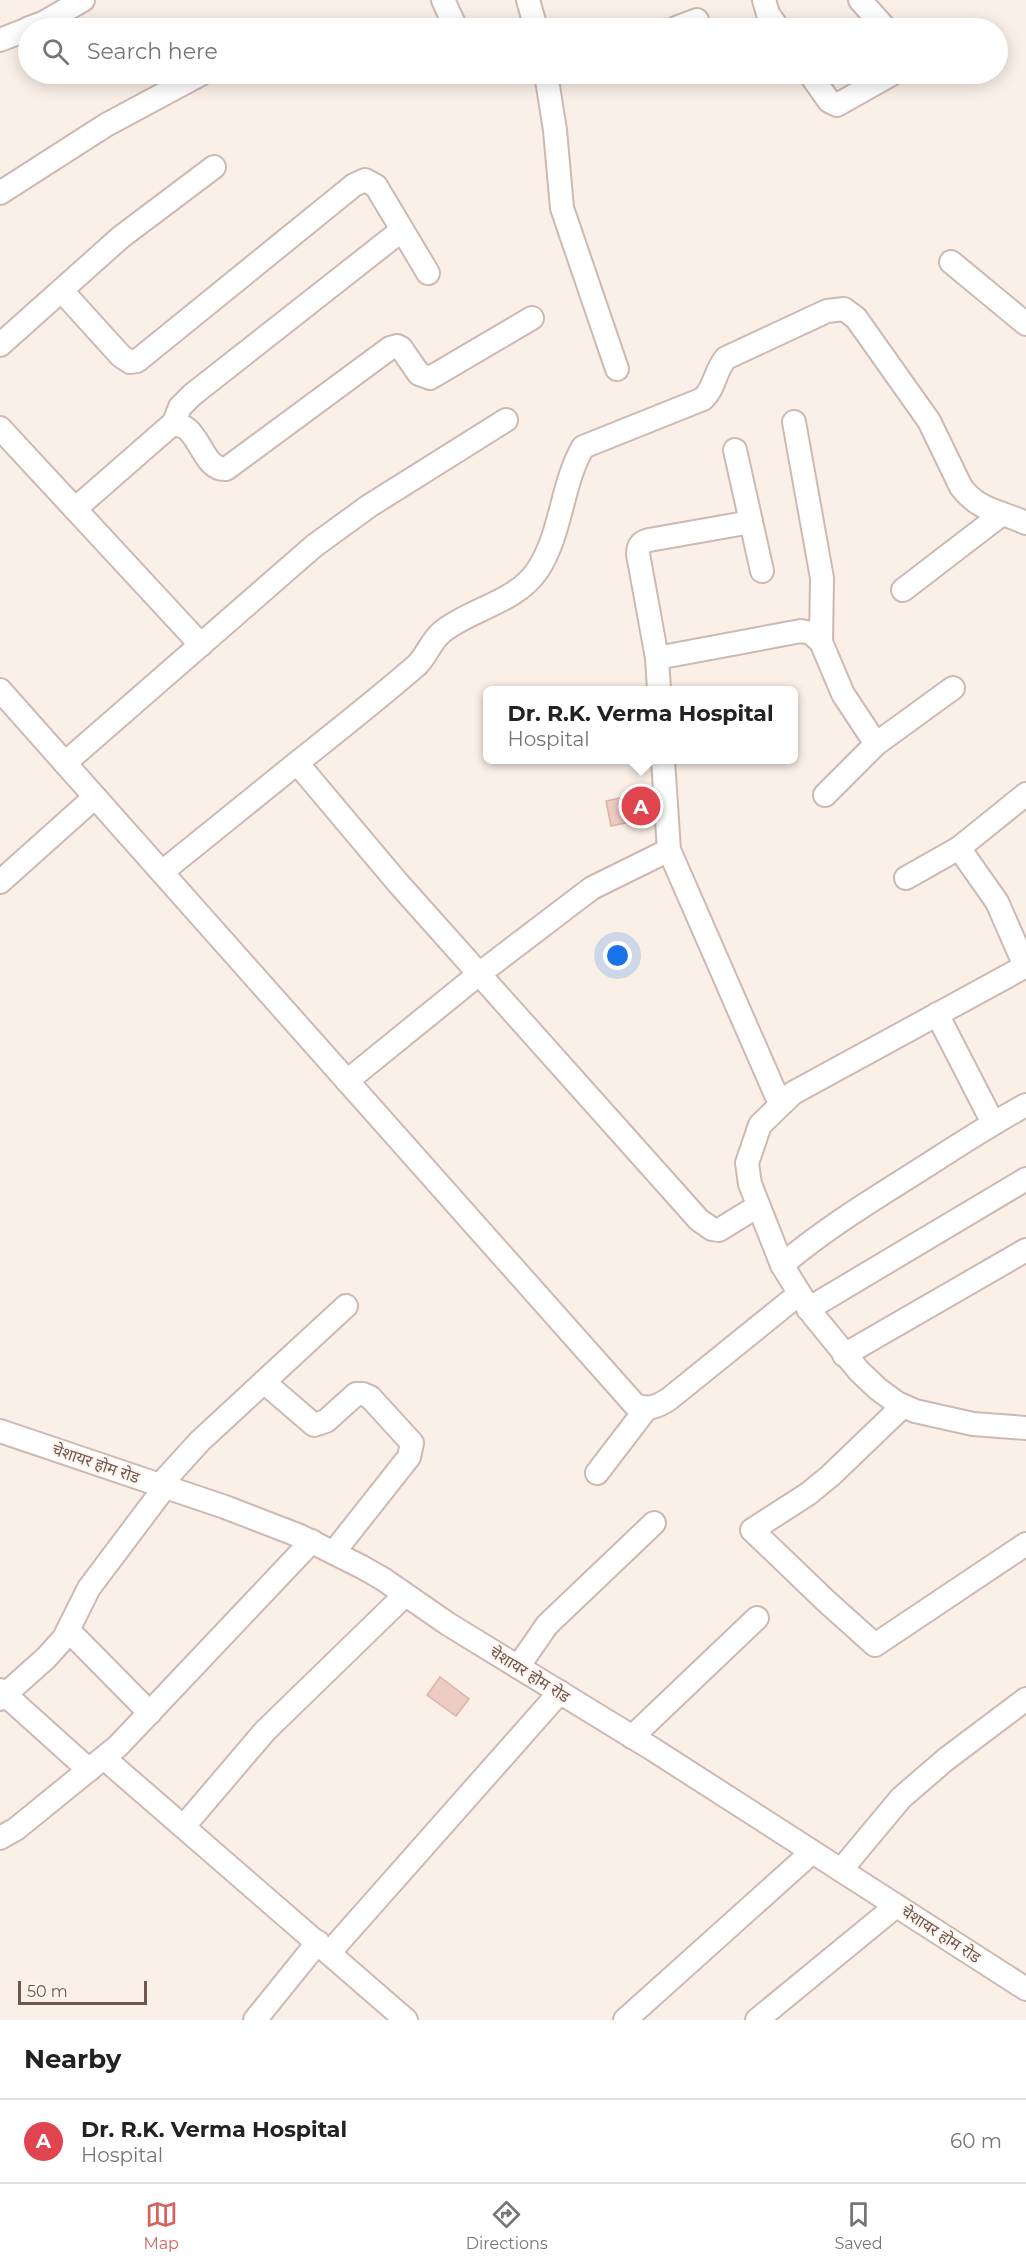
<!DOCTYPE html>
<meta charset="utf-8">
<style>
:root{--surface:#fff;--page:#f2f2f2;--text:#222;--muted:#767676;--line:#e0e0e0;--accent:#d5625b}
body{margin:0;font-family:Montserrat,"Noto Sans Devanagari",sans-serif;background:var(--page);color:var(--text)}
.scale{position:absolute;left:18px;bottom:15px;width:129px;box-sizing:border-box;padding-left:6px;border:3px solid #71554f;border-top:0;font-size:16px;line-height:21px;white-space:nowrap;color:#71554f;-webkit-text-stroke:4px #fdf4ee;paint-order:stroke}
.you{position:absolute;left:618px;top:956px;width:21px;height:21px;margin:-15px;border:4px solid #fff;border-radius:50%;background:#1a73e8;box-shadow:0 0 0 9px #1a73e833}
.badge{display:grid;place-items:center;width:39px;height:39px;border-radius:50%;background:var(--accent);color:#fff;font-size:20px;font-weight:700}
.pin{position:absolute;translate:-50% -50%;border:3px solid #fff;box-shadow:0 2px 6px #0006}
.popup{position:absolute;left:483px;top:686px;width:315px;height:78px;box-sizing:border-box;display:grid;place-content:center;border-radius:9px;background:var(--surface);filter:drop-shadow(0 2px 4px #0005);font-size:20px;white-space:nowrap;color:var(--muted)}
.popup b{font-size:22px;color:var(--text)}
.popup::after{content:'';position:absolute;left:50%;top:100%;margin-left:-12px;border:12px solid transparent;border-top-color:var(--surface)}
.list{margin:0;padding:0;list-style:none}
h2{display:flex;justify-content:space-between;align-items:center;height:78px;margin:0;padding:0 24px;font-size:26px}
h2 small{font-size:20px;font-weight:400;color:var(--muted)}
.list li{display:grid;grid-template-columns:39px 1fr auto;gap:18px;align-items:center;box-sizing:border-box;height:84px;padding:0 24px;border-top:2px solid var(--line)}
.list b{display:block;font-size:22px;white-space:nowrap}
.list p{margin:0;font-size:20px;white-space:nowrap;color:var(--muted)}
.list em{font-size:20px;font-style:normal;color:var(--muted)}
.icon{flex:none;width:33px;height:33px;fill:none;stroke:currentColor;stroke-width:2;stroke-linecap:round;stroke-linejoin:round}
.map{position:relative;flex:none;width:1026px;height:2020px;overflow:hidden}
.search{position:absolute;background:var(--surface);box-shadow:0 3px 15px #0003;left:18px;right:18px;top:18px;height:66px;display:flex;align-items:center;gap:15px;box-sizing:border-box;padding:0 21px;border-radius:33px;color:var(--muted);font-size:22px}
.sheet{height:162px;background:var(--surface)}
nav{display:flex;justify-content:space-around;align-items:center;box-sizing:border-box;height:84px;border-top:2px solid var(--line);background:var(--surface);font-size:16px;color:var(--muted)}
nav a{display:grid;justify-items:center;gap:3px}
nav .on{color:var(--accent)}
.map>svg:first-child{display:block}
</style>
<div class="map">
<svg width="1026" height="2020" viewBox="0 0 1026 2020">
<rect width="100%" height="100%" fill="#faf0e8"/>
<g fill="#ecccc3" stroke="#ddb1a5" stroke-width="1.5">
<polygon points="652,791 653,817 611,826 606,801"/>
<polygon points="440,1677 469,1699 456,1716 427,1695"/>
</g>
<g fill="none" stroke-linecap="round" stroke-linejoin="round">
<g stroke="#cdb9b2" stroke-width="26">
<g id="minor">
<polyline points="443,0 456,28"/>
<polyline points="528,0 536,28"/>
<polyline points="764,0 768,14 778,28"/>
<polyline points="860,0 885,28"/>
<polyline points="29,28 43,23 83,0"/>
<polyline points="676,28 697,20"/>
<polyline points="0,40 28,29"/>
<polyline points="546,74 555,130 562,208 617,369"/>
<polyline points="810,74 829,101 837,105 892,74"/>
<polyline points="0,193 106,125 201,74"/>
<polyline points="951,262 1026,324"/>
<polyline points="62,291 121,356 130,362 137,361 354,185 365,180 376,186 428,273"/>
<polyline points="0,345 121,237 214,167"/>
<polyline points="794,422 822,578 821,642"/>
<polyline points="173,425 180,407 192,395 402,230"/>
<polyline points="0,428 201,645"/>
<polyline points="735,450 762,571"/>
<path d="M75,509L170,426C199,417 200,471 226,469L390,348L397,346L401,348L419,374L430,378L532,318"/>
<polyline points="903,590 1002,514"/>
<polyline points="657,658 801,631 811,633 821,642 843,694 876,744 953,688"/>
<path d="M0,690L635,1405C649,1410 657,1407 669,1399L799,1294"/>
<path d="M659,690L657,658L638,554C638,546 641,542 649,540L751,522"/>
<polyline points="663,760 669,850 780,1104"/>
<polyline points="65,763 314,546 369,506 506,420"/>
<polyline points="825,795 876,744"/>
<polyline points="959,848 1026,794"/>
<polyline points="162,872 297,763"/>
<polyline points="906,878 959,848 997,902 1025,966"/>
<polyline points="0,882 95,797"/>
<polyline points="1026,966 793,1093 760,1125 747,1163 750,1184 782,1265 813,1315 859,1371 878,1389 897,1403 915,1411 973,1424 1026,1428"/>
<polyline points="937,1014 993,1123"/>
<polyline points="347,1081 479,974 592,888 669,850"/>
<path d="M758,1206L719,1230L712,1229L699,1220L398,883L297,763C337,731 378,699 417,665C427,655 431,641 442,632C470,609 515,603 537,571C562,534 561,485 583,447L703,399C715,388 715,370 726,358L827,311L844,309L856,318L929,421L961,487C979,511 1000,511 1026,523"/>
<path d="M782,1265C821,1232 864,1205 907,1178C947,1153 985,1127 1026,1105"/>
<polyline points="808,1309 1026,1179"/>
<polyline points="844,1355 1026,1250"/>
<polyline points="264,1382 314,1425 326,1421 356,1394 363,1394 370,1397 412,1443 409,1457 334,1552"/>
<polyline points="903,1406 830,1476 808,1494 752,1530 826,1601 875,1645 1026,1544"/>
<polyline points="0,1431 225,1507 300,1536 362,1567 383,1579 448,1624 654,1750 1026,1989"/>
<polyline points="597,1473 646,1409"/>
<polyline points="160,1485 200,1441 346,1306"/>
<polyline points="68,1630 150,1713"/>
<polyline points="518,1667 547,1625 654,1523"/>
<polyline points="0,1690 89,1770"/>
<polyline points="0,1699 46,1658 64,1638 89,1588 165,1487"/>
<polyline points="632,1737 757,1618"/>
<polyline points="104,1758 406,2020"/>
<polyline points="184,1826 265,1731 405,1595"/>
<polyline points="0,1838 16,1829 118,1746 312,1541"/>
<polyline points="841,1870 901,1798 945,1760 1026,1699"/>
<polyline points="330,1952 560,1692"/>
<polyline points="255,2020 318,1942"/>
<polyline points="625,2020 812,1852"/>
<polyline points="757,2020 896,1906"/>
</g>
</g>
<use href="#minor" stroke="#fff" stroke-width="22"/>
</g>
<g text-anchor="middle" stroke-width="4.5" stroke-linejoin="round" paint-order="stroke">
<g font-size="16" fill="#71554f" stroke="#fdf4ee">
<text transform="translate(96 1463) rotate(19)" y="6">चेशायर होम रोड</text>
<text transform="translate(530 1674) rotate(32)" y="6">चेशायर होम रोड</text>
<text transform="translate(941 1934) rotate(33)" y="6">चेशायर होम रोड</text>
</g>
</g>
</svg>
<div class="scale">50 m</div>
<div class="you"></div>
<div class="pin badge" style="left:641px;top:806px;background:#e0444e">A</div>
<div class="popup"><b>Dr. R.K. Verma Hospital</b>Hospital</div>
<div class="search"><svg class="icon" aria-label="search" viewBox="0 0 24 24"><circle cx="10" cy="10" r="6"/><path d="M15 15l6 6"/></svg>Search here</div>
</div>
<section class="sheet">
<h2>Nearby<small></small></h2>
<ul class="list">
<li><span class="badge" style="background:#e0444e">A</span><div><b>Dr. R.K. Verma Hospital</b><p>Hospital</p></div><em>60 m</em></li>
</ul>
</section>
<nav>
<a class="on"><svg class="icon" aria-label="map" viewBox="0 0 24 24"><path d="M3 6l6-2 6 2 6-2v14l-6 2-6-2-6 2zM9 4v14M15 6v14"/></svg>Map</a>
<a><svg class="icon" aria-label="directions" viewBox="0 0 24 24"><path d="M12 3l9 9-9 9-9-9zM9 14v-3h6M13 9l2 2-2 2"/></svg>Directions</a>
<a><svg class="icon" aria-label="saved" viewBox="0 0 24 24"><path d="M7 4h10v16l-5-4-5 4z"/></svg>Saved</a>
</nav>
